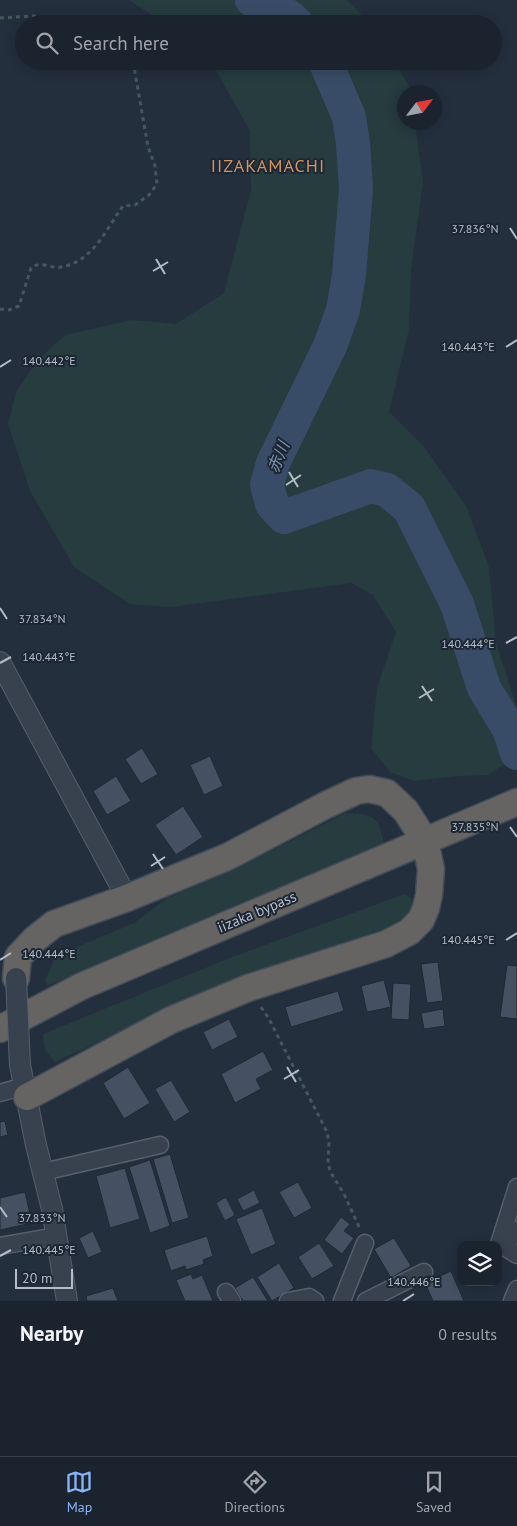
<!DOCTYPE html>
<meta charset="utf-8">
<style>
:root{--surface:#1b232e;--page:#242b36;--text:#f1f3f6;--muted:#a0a4aa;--line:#39404a;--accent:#8ab4f8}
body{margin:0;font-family:"PT Sans","Noto Sans JP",sans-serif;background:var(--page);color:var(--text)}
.controls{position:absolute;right:15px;bottom:15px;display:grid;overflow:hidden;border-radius:10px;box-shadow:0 2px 12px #0003}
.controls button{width:45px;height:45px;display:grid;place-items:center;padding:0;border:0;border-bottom:1px solid var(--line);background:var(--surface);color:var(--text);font:25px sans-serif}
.compass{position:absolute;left:397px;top:85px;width:45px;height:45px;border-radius:50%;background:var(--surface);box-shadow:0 2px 12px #0003;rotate:58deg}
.scale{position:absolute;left:15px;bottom:12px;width:58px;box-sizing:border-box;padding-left:5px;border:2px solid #b4bcc9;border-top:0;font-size:14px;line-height:18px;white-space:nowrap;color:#b4bcc9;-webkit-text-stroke:4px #1d2633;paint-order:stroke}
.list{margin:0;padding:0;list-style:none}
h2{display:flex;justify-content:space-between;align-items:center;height:65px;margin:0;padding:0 20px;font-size:21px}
h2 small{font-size:16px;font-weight:400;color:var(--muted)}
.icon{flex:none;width:28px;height:28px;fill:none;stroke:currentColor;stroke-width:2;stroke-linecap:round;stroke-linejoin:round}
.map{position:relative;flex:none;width:517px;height:1301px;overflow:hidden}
.search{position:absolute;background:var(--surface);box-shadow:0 2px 12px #0003;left:15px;right:15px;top:15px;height:55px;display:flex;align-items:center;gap:12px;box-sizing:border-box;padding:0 18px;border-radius:28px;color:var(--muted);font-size:19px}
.sheet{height:155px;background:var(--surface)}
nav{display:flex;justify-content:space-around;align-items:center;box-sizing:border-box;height:70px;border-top:1px solid var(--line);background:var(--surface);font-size:14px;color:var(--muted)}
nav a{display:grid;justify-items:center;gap:2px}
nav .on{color:var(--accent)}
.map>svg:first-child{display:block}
</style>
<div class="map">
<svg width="517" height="1301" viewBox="0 0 517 1301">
<rect width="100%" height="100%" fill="#242f3e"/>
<g fill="#263c3f">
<polygon points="129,0 347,0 371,24 165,24"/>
<polygon points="211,61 394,61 410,88 411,92 404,92 404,122 415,123 423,182 411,270 409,329 389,412 424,447 466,506 489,567 496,643 517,708 517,756 488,775 457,776 414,781 390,772 371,748 377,688 396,632 373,595 351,583 171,607 130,604 74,567 30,491 8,424 17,390 38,360 65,335 132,320 176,324 224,293 251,190 250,131"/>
<path d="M345,813C378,814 378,818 385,847L47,986L45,980L56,956L134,923L166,899L277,848Z"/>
<polygon points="405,894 410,897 414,904 406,923 217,987 55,1062 45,1050 43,1034 232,957"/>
</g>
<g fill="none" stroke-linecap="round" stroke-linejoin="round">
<g stroke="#394c67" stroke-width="34">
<path d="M252,0C267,6 286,11 297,24"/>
<polyline points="325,61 349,117 353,144 356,189 349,275 343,310 330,346 273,463 267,485 272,504 284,517 371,486 387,490 409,508 457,604 484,688 509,729 517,753"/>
</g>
</g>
<g fill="#455162" stroke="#1f2835">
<polygon points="142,748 158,774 141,784 125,759"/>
<polygon points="210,756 223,786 204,795 190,765"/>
<polygon points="116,776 131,801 107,815 93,791"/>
<polygon points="183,806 203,837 176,855 155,825"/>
<polygon points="438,962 443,1001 427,1003 421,964"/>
<polygon points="507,965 517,966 517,1019 500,1017"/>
<polygon points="384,980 391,1007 367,1012 361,986"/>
<polygon points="393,983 411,984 409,1020 391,1019"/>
<polygon points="338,991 344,1011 291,1027 285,1007"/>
<polygon points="443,1009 445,1026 424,1029 421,1013"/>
<polygon points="229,1019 238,1037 212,1050 203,1032"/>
<polygon points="263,1051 273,1070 256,1079 261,1089 235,1103 221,1074"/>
<polygon points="128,1067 150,1103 124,1119 103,1083"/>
<polygon points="171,1080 190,1112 174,1122 155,1089"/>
<polygon points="5,1121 8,1135 0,1137 0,1122"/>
<polygon points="170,1154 189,1218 172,1223 153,1159"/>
<polygon points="150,1160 170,1226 150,1233 129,1167"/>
<polygon points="125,1168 140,1219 110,1228 96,1176"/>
<polygon points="298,1182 312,1208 294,1218 279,1192"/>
<polygon points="254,1190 260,1203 243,1211 237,1199"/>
<polygon points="25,1192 32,1223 0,1230 0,1198"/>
<polygon points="226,1197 235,1215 225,1221 216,1203"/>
<polygon points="262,1208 276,1244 251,1255 236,1219"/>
<polygon points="341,1217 350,1224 344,1231 354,1238 342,1254 324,1240"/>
<polygon points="93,1231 102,1252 88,1258 79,1238"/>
<polygon points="207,1236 213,1256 203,1260 204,1264 186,1270 185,1266 171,1271 164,1250"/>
<polygon points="394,1238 411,1266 391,1278 374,1249"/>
<polygon points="319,1243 334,1266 312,1279 298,1257"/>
<polygon points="279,1263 294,1288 272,1301 257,1277"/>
<polygon points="451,1271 464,1301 433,1301 425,1283"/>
<polygon points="191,1274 193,1279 202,1275 213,1301 185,1301 176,1280"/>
<polygon points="253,1277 268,1301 243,1301 235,1288"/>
<polygon points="113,1288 118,1301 87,1301 86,1296"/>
</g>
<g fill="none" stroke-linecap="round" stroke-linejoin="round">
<g stroke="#565f6c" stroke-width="19">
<g id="minor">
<polyline points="0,1093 24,1086"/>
<polyline points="43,1172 160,1145"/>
<polyline points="517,1230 511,1238 499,1244 517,1255"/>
<polyline points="499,1244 517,1187"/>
<polyline points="0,1246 57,1236"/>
<polyline points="226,1292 232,1301"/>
<polyline points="288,1301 309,1297 315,1301"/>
<polyline points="342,1301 365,1243"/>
<polyline points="366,1301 424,1272"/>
<polyline points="512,1301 517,1289"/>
</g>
</g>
<g stroke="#565f6c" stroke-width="22">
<g id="tertiary">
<polyline points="0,662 127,898"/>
<polyline points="20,1065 36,1145 52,1209 67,1301"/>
</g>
</g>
<g stroke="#434c59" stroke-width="29">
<g id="trunk">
<polyline points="16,978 18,957 35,939 54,924 127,898 227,857 326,805 356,791 369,789 387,793 406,811 425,841 431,869 429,895 426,908 421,920 409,932 386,944 248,988 171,1020 27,1097"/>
<polyline points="0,1029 82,986 517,802"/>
</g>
</g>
<g stroke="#44595c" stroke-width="3" stroke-dasharray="4 4" stroke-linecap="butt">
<polyline points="0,18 33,16 53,20 64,17 86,17 106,24"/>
<path d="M0,309L9,310L19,306L31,268C40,260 50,269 61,267C93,262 106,229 123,206L135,205L149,195L157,184L155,166L148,147L133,61"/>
<polyline points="261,1007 268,1017 327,1132 329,1142 328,1164 331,1173 344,1194 360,1229"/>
</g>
<use href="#minor" stroke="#38414e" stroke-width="16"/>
<use href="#tertiary" stroke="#38414e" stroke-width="20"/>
<use href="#trunk" stroke="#656462" stroke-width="26"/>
<g stroke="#565f6c" stroke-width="22" stroke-linecap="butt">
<polyline id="tertiary-bridge" points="16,978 20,1065"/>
</g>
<use href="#tertiary-bridge" stroke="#38414e" stroke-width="20"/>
</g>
<path fill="none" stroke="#b4bcc9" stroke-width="2" d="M510,228L517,239M156,259L165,274M153,271L168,262M506,347L517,340M0,367L11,360M289,472L298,487M286,485L301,475M0,608L7,619M506,643L517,637M0,663L11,657M422,686L432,701M419,698L434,689M510,827L517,837M153,854L163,869M151,866L165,857M506,940L517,933M0,960L11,953M287,1067L296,1082M284,1079L299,1070M0,1207L7,1217M0,1256L11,1250M403,1301L414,1294"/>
<g text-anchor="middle" stroke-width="4" stroke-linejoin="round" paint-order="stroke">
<g font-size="15" fill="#b4bcc9" stroke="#1d2633">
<text transform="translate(257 912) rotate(-23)" y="5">iizaka bypass</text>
</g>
<g font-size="16" font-style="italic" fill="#7c92b1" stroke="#1d2633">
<text transform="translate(278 457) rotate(-68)" y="6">赤川</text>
</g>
<g font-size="18" letter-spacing="1" fill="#d59563" stroke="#1d2633">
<text x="268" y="172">IIZAKAMACHI</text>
</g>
</g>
<g font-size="12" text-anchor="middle" fill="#b4bcc9" stroke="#1d2633" stroke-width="4" stroke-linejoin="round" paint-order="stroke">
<text x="475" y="233">37.836°N</text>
<text x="468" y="351">140.443°E</text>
<text x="49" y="365">140.442°E</text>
<text x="42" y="623">37.834°N</text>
<text x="468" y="648">140.444°E</text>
<text x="49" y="661">140.443°E</text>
<text x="475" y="831">37.835°N</text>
<text x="468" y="944">140.445°E</text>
<text x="49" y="958">140.444°E</text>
<text x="42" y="1222">37.833°N</text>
<text x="49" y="1254">140.445°E</text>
<text x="414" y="1286">140.446°E</text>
</g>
</svg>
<div class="controls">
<button><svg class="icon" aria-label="layers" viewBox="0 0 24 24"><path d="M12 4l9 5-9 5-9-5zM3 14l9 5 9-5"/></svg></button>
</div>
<svg class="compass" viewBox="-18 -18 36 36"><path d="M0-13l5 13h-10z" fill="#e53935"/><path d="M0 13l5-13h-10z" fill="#a0a4aa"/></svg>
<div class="scale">20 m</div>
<div class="search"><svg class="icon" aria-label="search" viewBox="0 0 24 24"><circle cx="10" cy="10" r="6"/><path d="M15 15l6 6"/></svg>Search here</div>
</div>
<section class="sheet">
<h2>Nearby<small>0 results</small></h2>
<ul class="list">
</ul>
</section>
<nav>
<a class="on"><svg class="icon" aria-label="map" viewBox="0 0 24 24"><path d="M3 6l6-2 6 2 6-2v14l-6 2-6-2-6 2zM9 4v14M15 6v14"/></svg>Map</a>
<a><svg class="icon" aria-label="directions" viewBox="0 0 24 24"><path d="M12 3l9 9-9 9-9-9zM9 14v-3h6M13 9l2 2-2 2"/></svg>Directions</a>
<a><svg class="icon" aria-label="saved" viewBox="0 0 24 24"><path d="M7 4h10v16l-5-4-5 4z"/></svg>Saved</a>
</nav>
